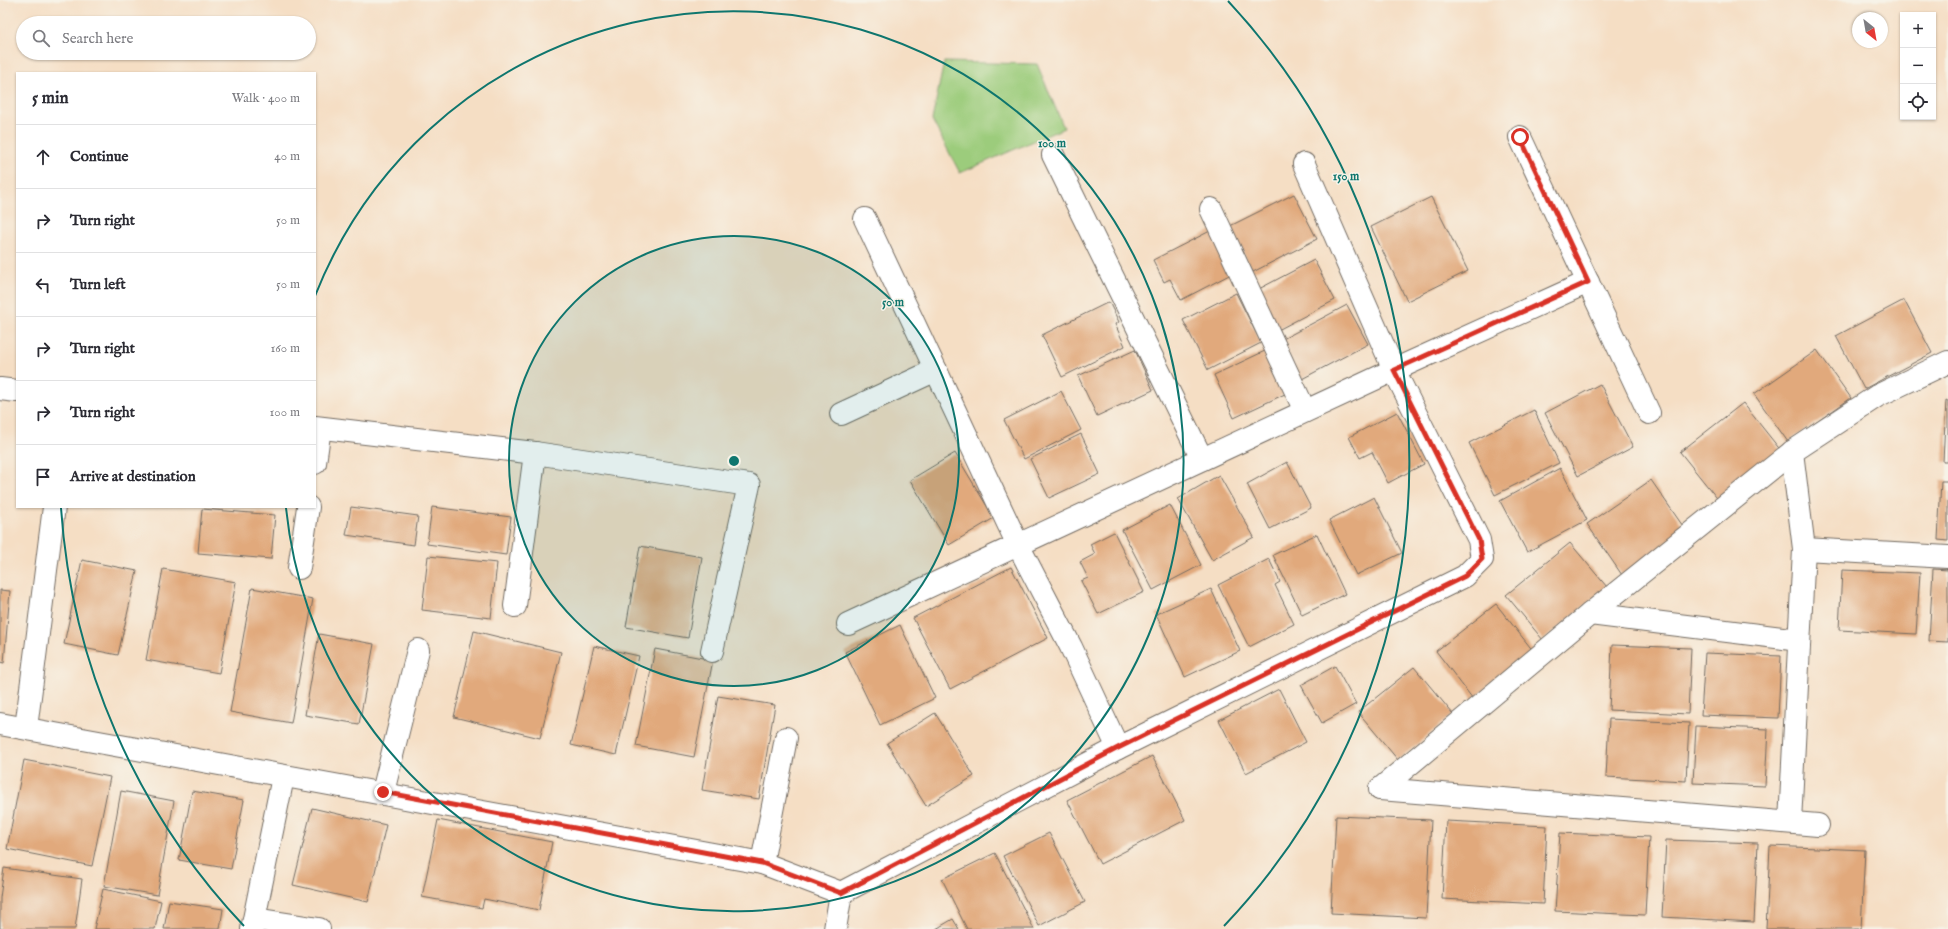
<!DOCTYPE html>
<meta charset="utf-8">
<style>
:root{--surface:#fff;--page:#f2f2f3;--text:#2b2b33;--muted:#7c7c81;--line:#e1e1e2}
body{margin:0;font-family:"IM FELL English",serif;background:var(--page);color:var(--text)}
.controls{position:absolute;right:12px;top:12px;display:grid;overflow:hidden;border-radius:0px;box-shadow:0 1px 3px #0004}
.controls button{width:36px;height:36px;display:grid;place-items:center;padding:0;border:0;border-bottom:1px solid var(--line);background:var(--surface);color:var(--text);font:20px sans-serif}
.compass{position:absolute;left:1852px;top:12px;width:36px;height:36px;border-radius:50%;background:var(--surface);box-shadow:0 1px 3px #0004;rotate:149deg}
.stop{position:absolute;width:12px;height:12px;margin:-9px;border:3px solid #d93025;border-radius:50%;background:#fff}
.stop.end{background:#d93025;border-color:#fff;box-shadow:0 1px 4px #0008}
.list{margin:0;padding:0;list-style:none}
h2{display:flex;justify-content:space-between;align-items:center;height:52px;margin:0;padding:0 16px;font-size:17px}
h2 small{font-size:13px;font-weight:400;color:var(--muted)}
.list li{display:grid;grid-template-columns:26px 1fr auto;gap:12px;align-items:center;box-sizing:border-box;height:64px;padding:0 16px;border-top:1px solid var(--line)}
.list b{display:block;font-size:15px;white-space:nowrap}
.list em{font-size:13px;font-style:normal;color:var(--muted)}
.icon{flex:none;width:22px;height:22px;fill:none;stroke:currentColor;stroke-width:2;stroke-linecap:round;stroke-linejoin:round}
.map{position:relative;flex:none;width:1948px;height:929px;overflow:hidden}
.search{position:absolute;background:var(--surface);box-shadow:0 1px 3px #0004;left:16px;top:16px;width:300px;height:44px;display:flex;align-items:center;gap:10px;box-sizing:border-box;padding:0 14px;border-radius:22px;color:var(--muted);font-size:15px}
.panel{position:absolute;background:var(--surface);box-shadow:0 1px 3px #0004;left:16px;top:72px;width:300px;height:436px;border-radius:0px}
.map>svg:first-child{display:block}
</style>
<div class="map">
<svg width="1948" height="929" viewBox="0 0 1948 929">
<rect width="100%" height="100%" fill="#f7f3e8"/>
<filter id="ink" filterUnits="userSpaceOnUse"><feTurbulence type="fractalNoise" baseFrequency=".025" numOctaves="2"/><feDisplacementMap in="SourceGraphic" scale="8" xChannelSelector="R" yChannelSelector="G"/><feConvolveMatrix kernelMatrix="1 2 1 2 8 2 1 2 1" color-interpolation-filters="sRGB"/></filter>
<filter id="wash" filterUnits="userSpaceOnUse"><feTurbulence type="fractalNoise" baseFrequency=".012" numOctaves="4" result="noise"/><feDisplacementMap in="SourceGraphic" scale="16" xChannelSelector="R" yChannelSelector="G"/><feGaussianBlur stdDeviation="0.9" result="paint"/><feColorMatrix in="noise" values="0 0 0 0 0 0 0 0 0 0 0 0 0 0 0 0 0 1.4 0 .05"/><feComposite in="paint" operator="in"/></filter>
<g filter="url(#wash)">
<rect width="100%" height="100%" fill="#f5dec4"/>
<polygon fill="#9ccc7b" stroke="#647c53" points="944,62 1037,64 1064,128 960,173 932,120"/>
<g id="blocks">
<g fill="#e1a97c">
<polygon points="1294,194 1317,239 1253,272 1230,226"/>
<polygon points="1431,197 1468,271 1407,301 1371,227"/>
<polygon points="1214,229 1235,272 1181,300 1170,279 1164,282 1153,260"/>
<polygon points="1314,260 1335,300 1278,330 1257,290"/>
<polygon points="1236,293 1261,343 1208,370 1183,320"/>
<polygon points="1904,300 1932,353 1864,389 1836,336"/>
<polygon points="1109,302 1119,322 1115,324 1125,346 1062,377 1042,335"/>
<polygon points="1347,305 1368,344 1300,380 1279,341"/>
<polygon points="1135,350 1153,390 1097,416 1078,376"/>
<polygon points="1267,350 1287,393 1234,418 1214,375"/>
<polygon points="1817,350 1851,398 1788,442 1754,394"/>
<polygon points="1600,384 1633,447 1578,476 1545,413"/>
<polygon points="1061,391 1081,430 1024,459 1004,420"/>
<polygon points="1946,400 1948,401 1948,462 1943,462"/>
<polygon points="1743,403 1782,452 1720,502 1680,452"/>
<polygon points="1534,410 1559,463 1495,495 1469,443"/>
<polygon points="1397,412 1424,464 1388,483 1372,452 1360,458 1349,437"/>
<polygon points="1081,434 1100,474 1049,498 1030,459"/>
<polygon points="955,453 994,518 949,545 910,480"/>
<polygon points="1287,462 1311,508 1270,529 1247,484"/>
<polygon points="1560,468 1587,520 1527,552 1500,501"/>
<polygon points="1219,475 1254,537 1212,560 1178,499"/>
<polygon points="1651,480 1687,532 1622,575 1587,524"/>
<polygon points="1941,481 1948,481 1948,541 1938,540"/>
<polygon points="1374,497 1402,553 1356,575 1329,520"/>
<polygon points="1170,505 1201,565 1153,590 1122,530"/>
<polygon points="351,507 418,516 414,545 346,535"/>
<polygon points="432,507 511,517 506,555 427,544"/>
<polygon points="202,509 275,515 271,559 198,553"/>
<polygon points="1114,532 1144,592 1098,614 1081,581 1088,578 1080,562 1095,554 1090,544"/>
<polygon points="1317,534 1345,594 1302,615 1273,555"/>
<polygon points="1570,543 1607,587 1543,640 1506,595"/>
<polygon points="640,546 702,557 688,638 626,627"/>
<polygon points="428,556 497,563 491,618 422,610"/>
<polygon points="1269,559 1280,582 1275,585 1294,624 1249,647 1218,585"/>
<polygon points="82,560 137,571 118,655 64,644"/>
<polygon points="1011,567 1048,638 950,689 913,618"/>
<polygon points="163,569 236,582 219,673 146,660"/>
<polygon points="1933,569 1948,570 1948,642 1929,641"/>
<polygon points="1842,570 1920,573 1916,634 1839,630"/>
<polygon points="252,588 313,599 291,723 230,712"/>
<polygon points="1211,589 1240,651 1185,677 1156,614"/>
<polygon points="0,590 10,591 4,663 0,662"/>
<polygon points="1496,604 1534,652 1473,699 1436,651"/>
<polygon points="900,625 935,698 880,725 845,652"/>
<polygon points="474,631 561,652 540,738 454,717"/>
<polygon points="319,634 374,644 359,724 305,715"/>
<polygon points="1612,645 1691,648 1688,714 1609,710"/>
<polygon points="594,646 639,656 616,755 571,745"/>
<polygon points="655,649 713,660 694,757 636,746"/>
<polygon points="1705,653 1781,656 1778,718 1701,715"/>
<polygon points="1335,666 1356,704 1322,723 1301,685"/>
<polygon points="1414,667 1453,714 1398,760 1358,712"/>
<polygon points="1279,689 1306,742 1246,773 1219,720"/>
<polygon points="718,696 775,705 759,799 702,790"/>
<polygon points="935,713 974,776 926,806 887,743"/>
<polygon points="1609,719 1689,723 1686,781 1606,777"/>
<polygon points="1696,726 1768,729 1765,786 1693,783"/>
<polygon points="1152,756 1185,820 1100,864 1067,800"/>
<polygon points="24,760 110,777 92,866 7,849"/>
<polygon points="121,791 174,801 157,895 104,886"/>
<polygon points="192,791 244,800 231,869 179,860"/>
<polygon points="312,808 386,825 368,902 293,885"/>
<polygon points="1336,816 1431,820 1426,918 1331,913"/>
<polygon points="438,820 552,842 539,910 484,899 482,908 422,897"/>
<polygon points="1446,821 1547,826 1543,904 1442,899"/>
<polygon points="1049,833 1085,902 1039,926 1003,856"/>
<polygon points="1560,833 1649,837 1645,915 1555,911"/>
<polygon points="1666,840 1758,843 1754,922 1662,917"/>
<polygon points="1770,846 1865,850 1861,929 1766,929"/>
<polygon points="995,853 1034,929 967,929 942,879"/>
<polygon points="4,868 82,879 75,929 0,929 0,898"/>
<polygon points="103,889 161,901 155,929 94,929"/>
<polygon points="169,901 223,909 220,929 164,929"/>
<polygon points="953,919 959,929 936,929"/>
</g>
</g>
</g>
<g filter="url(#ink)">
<use href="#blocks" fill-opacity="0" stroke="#726a61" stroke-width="1"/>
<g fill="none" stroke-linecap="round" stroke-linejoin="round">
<g stroke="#726a61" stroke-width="24">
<g id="minor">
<polyline points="1520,137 1649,413"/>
<polyline points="1053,155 1202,459"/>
<polyline points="1211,209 1305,411"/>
<polyline points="865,219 1018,545 1071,647 1118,748"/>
<polyline points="0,389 17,391"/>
<polyline points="841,414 936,370"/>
<polyline points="315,427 535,453 749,485 712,651"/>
<polyline points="315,463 320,428"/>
<polyline points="1804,549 1948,557"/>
<polyline points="299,568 308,507"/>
<polyline points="515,606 535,453"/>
<polyline points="1590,614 1799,640"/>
<polyline points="848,624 1394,370 1588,282"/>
<polyline points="0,724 762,863 841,893 1118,748 1465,576 1482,559 1479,540 1394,370 1304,164"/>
<polyline points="26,728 54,507"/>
<polyline points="1380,789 1590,614 1792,452 1877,396 1948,362"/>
<polyline points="1380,789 1818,825"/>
<polyline points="383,792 418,650"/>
<polyline points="1790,822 1804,549 1792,452"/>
<polyline points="762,863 786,738"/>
<polyline points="255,919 319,929"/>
<polyline points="252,929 283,777"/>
<polyline points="835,929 841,893"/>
</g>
</g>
<use href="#minor" stroke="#fff" stroke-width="22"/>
</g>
</g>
<g fill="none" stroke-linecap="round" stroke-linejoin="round" filter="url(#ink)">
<polyline stroke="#d93025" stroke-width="5" points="383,792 762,863 841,893 1118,748 1465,576 1482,559 1479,540 1394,370 1588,282 1520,137"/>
</g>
<circle cx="734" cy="461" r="225" fill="#0f766e" fill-opacity=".12"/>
<g fill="none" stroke="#0f766e" stroke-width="2">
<circle cx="734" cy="461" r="225"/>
<path d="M315 296A450 450 0 1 1 286 508"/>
<path d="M244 926A675 675 0 0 1 61 508M1228 1A675 675 0 0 1 1224 926"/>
</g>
<circle cx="734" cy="461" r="6" fill="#0f766e" stroke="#f7f3e8" stroke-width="2"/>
<g font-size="12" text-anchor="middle" font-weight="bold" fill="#0f766e" stroke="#f7f3e8" stroke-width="3" stroke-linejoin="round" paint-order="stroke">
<text x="1052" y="147">100 m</text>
<text x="1346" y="180">150 m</text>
<text x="893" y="306">50 m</text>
</g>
</svg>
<div class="controls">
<button>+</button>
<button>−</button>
<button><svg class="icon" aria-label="locate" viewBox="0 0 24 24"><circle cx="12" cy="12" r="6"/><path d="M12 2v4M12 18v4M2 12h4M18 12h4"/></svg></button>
</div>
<svg class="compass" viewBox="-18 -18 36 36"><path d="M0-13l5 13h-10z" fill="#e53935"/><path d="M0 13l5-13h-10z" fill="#7c7c81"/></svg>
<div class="stop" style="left:1520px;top:137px"></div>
<div class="stop end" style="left:383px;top:792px"></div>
<div class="search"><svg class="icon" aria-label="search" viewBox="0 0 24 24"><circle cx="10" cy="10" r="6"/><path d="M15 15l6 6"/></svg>Search here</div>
<section class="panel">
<h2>5 min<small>Walk · 400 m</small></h2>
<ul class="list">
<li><svg class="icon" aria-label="ahead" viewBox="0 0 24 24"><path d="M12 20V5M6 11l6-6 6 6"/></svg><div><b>Continue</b></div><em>40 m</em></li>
<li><svg class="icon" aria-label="right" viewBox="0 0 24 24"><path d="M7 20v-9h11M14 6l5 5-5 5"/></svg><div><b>Turn right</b></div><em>50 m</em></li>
<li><svg class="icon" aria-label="left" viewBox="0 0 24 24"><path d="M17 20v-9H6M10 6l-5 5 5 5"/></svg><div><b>Turn left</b></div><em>50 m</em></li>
<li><svg class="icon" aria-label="right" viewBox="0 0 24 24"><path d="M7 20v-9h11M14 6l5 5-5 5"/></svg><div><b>Turn right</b></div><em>160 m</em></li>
<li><svg class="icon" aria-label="right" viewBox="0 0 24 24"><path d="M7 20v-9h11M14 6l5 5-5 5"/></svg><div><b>Turn right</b></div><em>100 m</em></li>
<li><svg class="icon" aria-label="arrive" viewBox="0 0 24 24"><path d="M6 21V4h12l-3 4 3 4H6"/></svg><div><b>Arrive at destination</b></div></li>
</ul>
</section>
</div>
